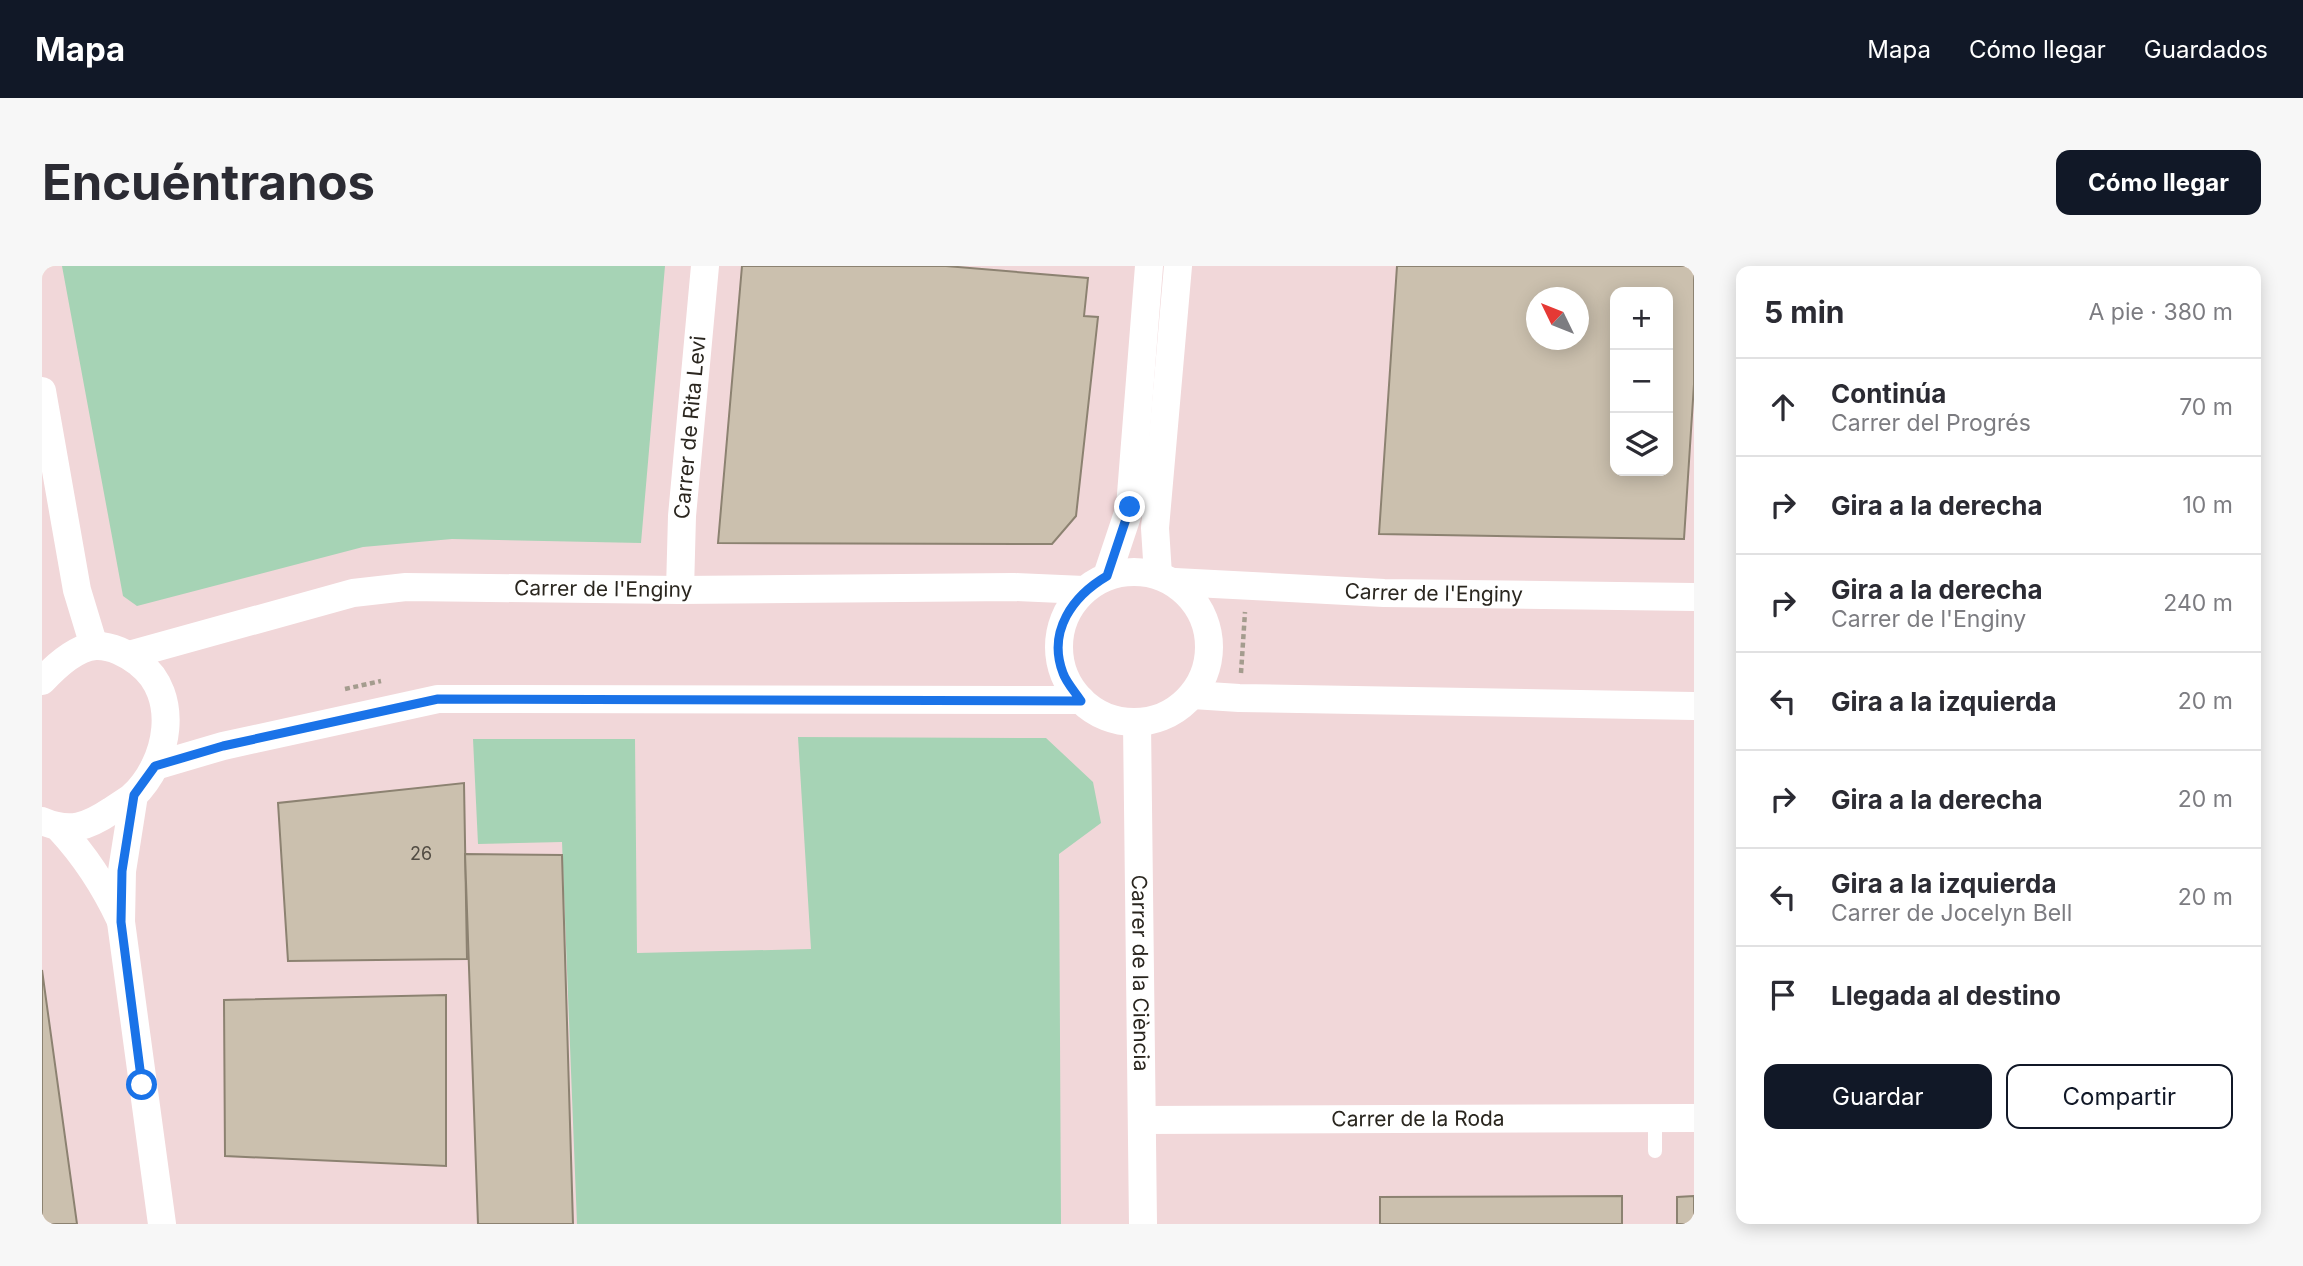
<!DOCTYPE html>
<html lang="es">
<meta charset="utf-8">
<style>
:root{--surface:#fff;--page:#f7f7f7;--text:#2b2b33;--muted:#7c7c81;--line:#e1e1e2;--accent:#111827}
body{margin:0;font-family:Inter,sans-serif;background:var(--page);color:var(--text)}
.controls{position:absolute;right:21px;top:21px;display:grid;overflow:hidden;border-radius:14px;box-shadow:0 4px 18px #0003}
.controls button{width:63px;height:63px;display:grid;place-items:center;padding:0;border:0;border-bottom:2px solid var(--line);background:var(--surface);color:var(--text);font:35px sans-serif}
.compass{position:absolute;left:1484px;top:21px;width:63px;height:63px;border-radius:50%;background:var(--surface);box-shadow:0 4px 18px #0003;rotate:313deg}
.stop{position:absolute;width:21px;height:21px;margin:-16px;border:5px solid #1a73e8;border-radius:50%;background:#fff}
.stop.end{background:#1a73e8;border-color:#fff;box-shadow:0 2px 7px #0008}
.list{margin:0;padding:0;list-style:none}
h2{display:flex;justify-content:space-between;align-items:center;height:91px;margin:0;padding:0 28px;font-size:30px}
h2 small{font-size:23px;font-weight:400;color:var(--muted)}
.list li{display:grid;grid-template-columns:46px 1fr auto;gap:21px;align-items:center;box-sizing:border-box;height:98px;padding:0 28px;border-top:2px solid var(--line)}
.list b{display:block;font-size:26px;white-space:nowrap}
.list p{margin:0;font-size:23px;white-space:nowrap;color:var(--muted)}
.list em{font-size:23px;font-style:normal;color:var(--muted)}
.actions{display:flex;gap:14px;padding:21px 28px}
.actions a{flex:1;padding:16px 0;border:2px solid var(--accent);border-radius:14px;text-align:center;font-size:24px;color:var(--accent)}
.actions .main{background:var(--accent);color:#fff}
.icon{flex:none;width:38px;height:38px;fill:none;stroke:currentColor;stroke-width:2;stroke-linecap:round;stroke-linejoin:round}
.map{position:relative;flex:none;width:1652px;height:958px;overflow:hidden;border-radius:14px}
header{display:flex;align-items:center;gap:42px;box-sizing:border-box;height:98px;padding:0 35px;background:var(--accent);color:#fff}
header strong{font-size:33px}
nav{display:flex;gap:38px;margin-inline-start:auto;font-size:24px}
.intro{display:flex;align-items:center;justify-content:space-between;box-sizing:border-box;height:168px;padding:0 42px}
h1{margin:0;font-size:49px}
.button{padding:18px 32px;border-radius:14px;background:var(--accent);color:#fff;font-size:24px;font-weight:700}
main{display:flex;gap:42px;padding:0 42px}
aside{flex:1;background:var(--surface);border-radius:14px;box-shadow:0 4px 18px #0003}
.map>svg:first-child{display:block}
</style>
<header>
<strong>Mapa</strong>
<nav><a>Mapa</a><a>Cómo llegar</a><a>Guardados</a></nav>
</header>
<div class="intro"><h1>Encuéntranos</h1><a class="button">Cómo llegar</a></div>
<main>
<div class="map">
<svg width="1652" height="958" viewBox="0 0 1652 958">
<rect width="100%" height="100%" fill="#f2e7d4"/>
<path fill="#f1d7d9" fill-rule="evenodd" d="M0,0H1652V958H0ZM1573,26H1626V205H1573ZM1494,32H1536V74H1494Z"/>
<g fill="#a6d3b5">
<polygon points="20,0 623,0 599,277 410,273 321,281 95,340 81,330"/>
<polygon points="756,471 1004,472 1051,516 1059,557 1017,588 1019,958 535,958 520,576 436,578 431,473 593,473 595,687 769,683"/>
</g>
<g fill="#cbc0ae" stroke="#8c8271" stroke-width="2" fill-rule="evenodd">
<polygon points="700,0 904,0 1046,12 1042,50 1056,51 1034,250 1010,278 676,277"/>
<path d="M1355,0H1652V118L1642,273L1337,268ZM1573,26H1626V205H1573ZM1494,32H1536V74H1494Z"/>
<polygon points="422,517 425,693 246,695 236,537"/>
<polygon points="423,588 520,589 531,958 436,958"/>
<polygon points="0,704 35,958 0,958"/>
<polygon points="404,729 404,900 183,890 182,734"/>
<polygon points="1580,930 1580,958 1338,958 1338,931"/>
<polygon points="1652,930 1652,958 1635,958 1635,931"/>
</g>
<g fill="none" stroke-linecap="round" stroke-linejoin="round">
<g stroke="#a49c8e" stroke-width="4.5" stroke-dasharray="5 3.5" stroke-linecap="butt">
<polyline points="1199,407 1203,346"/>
<polyline points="303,423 339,415"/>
</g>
<polyline stroke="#fff" stroke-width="14" points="1613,852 1613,885"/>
<g stroke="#fff" stroke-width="28">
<polyline points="0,125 35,324 52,380"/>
<circle cx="1092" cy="381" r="75"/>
<polyline points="1116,309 1113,262 1136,0"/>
<polyline points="1065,310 1088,241 1107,0"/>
<path id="s1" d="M1133,316L1342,327L1652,331"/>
<path id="s2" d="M638,324L640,250L663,0"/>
<path id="s3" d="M87,389L311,327L364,321L638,324L972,321L1042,324"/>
<path d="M0,415C13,401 33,382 53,380C69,379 86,388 97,397C139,429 127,496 91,530C85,535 76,540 69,545C45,561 28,567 0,555"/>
<polyline points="1151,429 1197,432 1652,440"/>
<path id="s4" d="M1095,457L1101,958"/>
<polyline points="113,500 181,480 396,433 1039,434"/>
<polyline points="92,529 80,605 79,656 120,958"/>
<path d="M18,563C43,590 62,619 78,653"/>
<path id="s5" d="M1100,854L1652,852"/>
</g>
</g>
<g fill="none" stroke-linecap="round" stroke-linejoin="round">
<path stroke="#1a73e8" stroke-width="9" d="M100,819L79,656L80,605L92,529L113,500L181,480L396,433L1039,435C1033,426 1024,416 1021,407C1005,365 1031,330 1065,310L1088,241"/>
</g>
<g text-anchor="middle" stroke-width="5" stroke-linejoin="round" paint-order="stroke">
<g font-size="18" fill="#524c43">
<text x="379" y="594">26</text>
</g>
<g font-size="21" fill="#2a261f" stroke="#fff">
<text dy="7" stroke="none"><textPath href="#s2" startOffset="163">Carrer de Rita Levi</textPath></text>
<text dy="7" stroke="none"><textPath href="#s3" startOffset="483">Carrer de l'Enginy</textPath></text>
<text dy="7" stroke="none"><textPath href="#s1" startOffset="259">Carrer de l'Enginy</textPath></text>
<text dy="7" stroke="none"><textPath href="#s4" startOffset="250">Carrer de la Ciència</textPath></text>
<text dy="7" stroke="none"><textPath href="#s5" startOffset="276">Carrer de la Roda</textPath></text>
</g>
</g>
</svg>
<div class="controls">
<button>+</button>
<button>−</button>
<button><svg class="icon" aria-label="layers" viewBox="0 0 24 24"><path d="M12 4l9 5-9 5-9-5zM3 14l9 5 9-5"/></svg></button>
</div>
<svg class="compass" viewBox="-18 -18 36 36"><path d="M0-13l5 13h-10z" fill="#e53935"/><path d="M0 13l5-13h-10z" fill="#7c7c81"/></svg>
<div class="stop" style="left:100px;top:819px"></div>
<div class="stop end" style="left:1088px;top:241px"></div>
</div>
<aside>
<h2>5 min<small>A pie · 380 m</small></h2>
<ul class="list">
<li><svg class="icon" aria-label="ahead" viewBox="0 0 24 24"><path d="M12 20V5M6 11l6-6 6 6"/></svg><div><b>Continúa</b><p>Carrer del Progrés</p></div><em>70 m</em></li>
<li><svg class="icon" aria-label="right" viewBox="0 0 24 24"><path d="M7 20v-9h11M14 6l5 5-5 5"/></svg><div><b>Gira a la derecha</b></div><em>10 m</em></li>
<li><svg class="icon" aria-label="right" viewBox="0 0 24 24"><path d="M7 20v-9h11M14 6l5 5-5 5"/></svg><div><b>Gira a la derecha</b><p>Carrer de l'Enginy</p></div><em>240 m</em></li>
<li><svg class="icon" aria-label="left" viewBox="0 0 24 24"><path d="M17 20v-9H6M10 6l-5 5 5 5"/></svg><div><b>Gira a la izquierda</b></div><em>20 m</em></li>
<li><svg class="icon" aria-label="right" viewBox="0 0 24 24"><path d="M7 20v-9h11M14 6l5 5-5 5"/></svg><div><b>Gira a la derecha</b></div><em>20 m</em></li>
<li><svg class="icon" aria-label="left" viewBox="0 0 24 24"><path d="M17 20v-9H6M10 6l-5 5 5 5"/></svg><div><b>Gira a la izquierda</b><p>Carrer de Jocelyn Bell</p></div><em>20 m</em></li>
<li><svg class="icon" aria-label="arrive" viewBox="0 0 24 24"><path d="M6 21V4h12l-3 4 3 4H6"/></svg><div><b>Llegada al destino</b></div></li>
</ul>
<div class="actions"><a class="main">Guardar</a><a>Compartir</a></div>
</aside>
</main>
